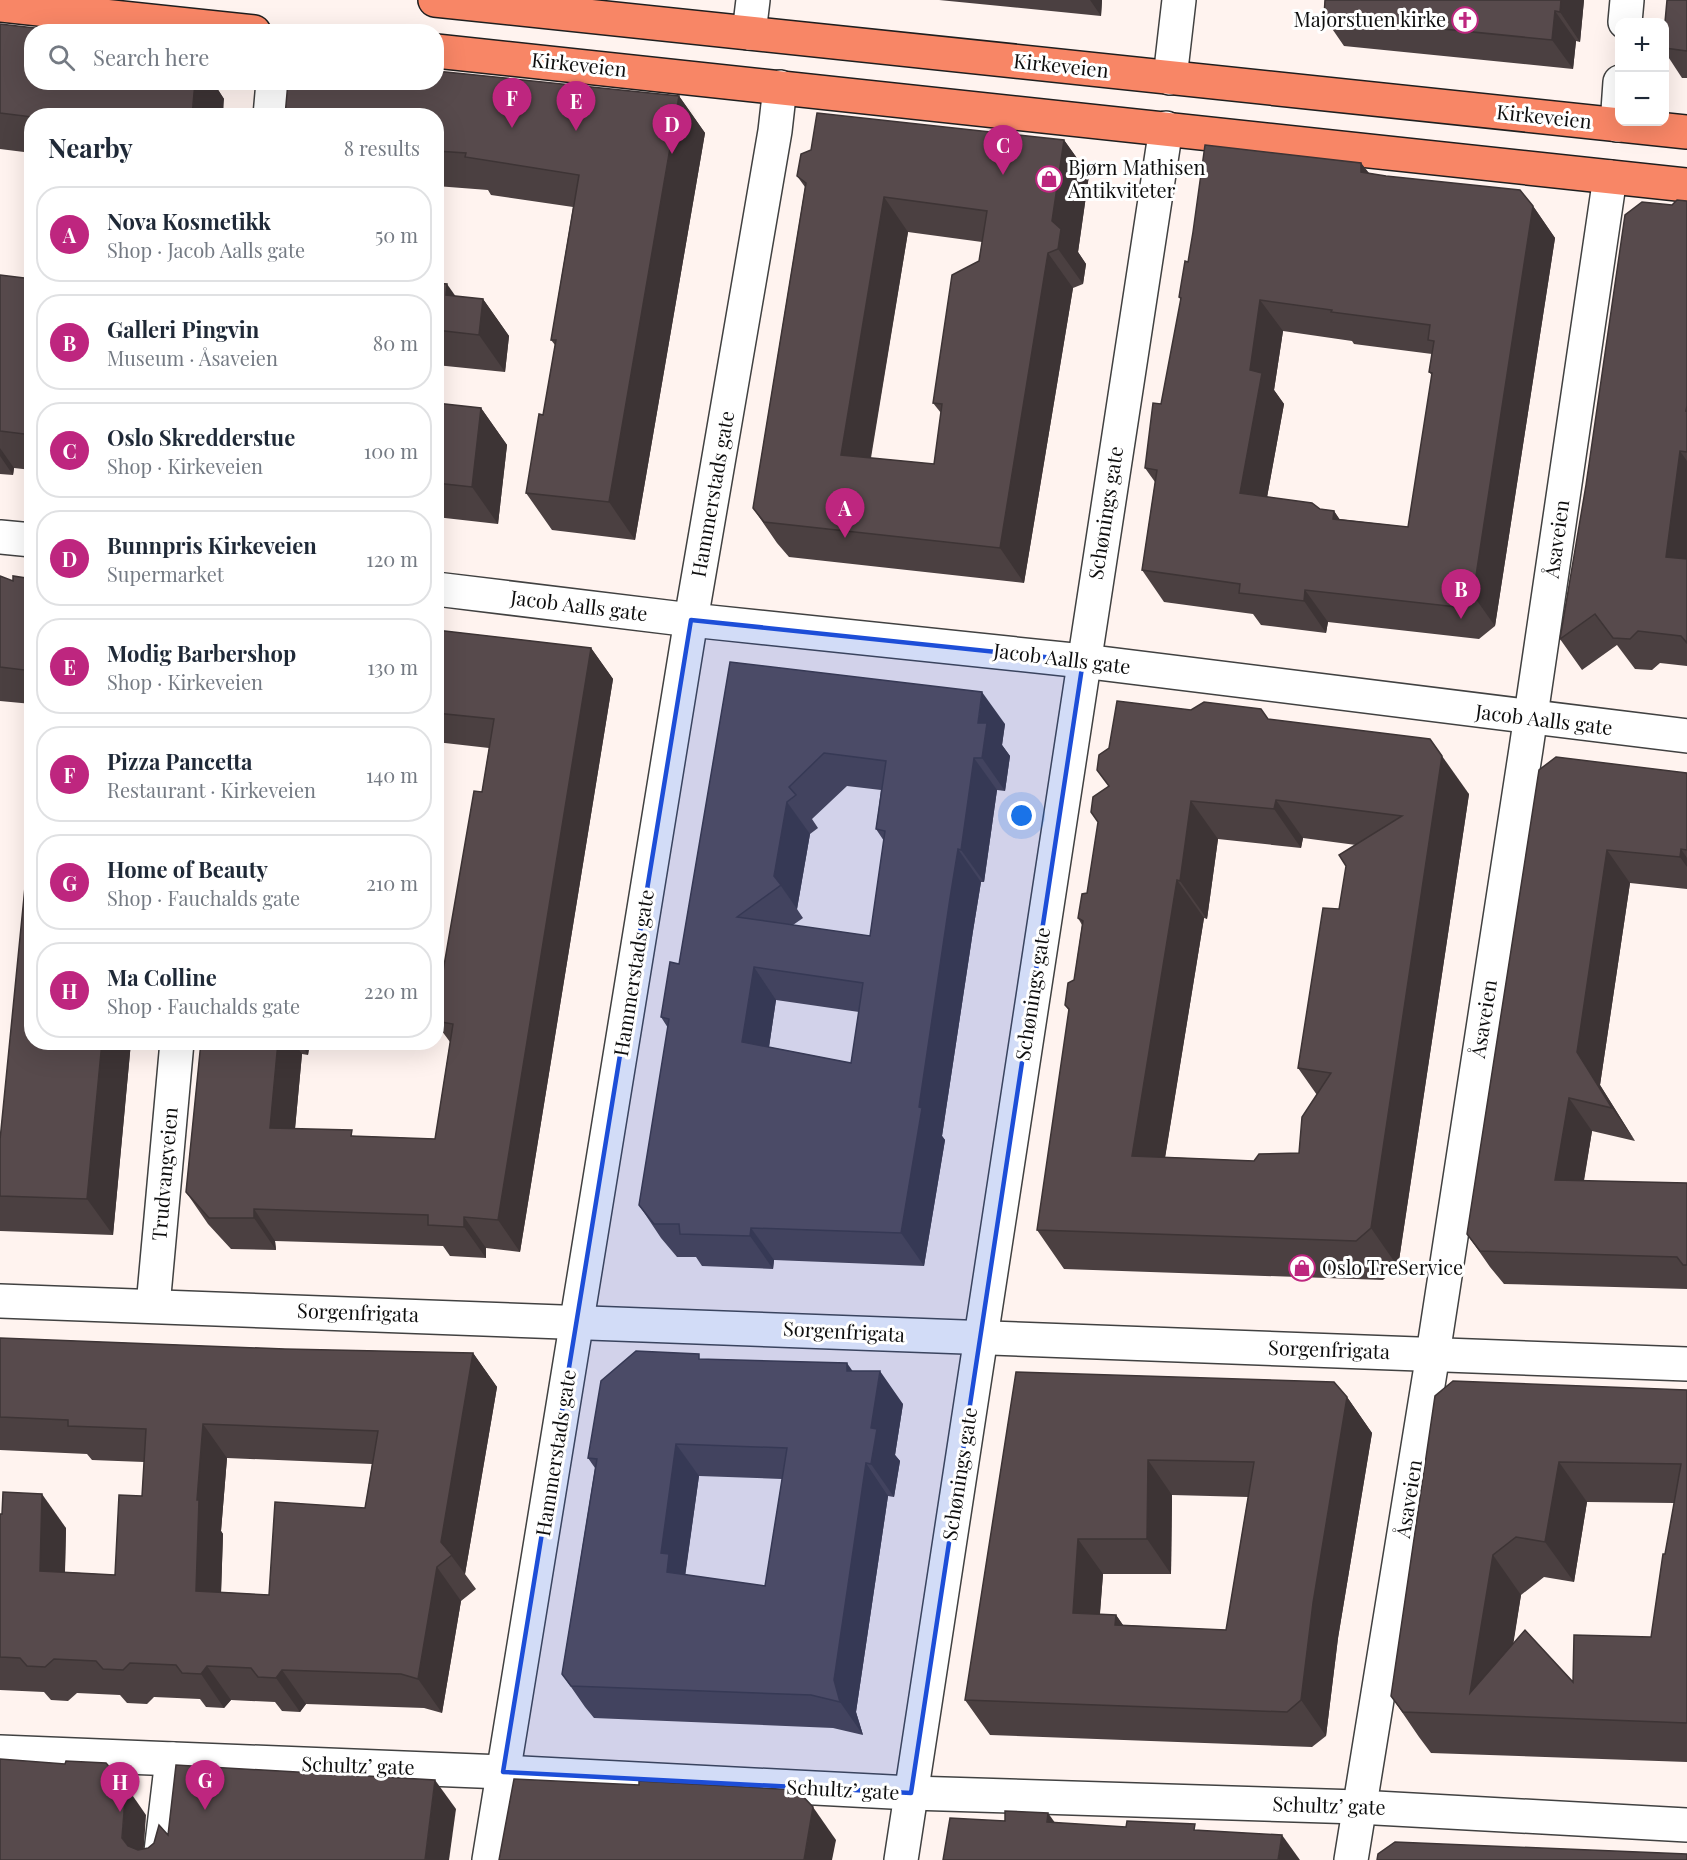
<!DOCTYPE html>
<meta charset="utf-8">
<style>
:root{--surface:#fff;--page:#f2f2f3;--text:#1f2937;--muted:#747a83;--line:#e0e1e3;--accent:#be267f}
body{margin:0;font-family:"Playfair Display",serif;background:var(--page);color:var(--text)}
.controls{position:absolute;right:18px;top:18px;display:grid;overflow:hidden;border-radius:12px;box-shadow:0 6px 24px #0002}
.controls button{width:54px;height:54px;display:grid;place-items:center;padding:0;border:0;border-bottom:2px solid var(--line);background:var(--surface);color:var(--text);font:30px sans-serif}
.you{position:absolute;left:1022px;top:816px;width:21px;height:21px;margin:-15px;border:4px solid #fff;border-radius:50%;background:#1a73e8;box-shadow:0 0 0 9px #1a73e833}
.badge{display:grid;place-items:center;width:39px;height:39px;border-radius:50%;background:var(--accent);color:#fff;font-size:20px;font-weight:700}
.pin{position:absolute;translate:-50% -50px;filter:drop-shadow(0 2px 3px #0008)}
.pin::after{content:'';position:absolute;top:32px;width:21px;height:18px;background:inherit;clip-path:polygon(0 0,100% 0,50% 100%)}
.list{margin:0;padding:0;list-style:none}
h2{display:flex;justify-content:space-between;align-items:center;height:78px;margin:0;padding:0 24px;font-size:26px}
h2 small{font-size:20px;font-weight:400;color:var(--muted)}
.list li{display:grid;grid-template-columns:39px 1fr auto;gap:18px;align-items:center;box-sizing:border-box;height:96px;margin:0 12px 12px;padding:0 12px;border:2px solid var(--line);border-radius:24px}
.list b{display:block;font-size:22px;white-space:nowrap}
.list p{margin:0;font-size:20px;white-space:nowrap;color:var(--muted)}
.list em{font-size:20px;font-style:normal;color:var(--muted)}
.icon{flex:none;width:33px;height:33px;fill:none;stroke:currentColor;stroke-width:2;stroke-linecap:round;stroke-linejoin:round}
.map{position:relative;flex:none;width:1687px;height:1860px;overflow:hidden}
.search{position:absolute;background:var(--surface);box-shadow:0 6px 24px #0002;left:24px;top:24px;width:420px;height:66px;display:flex;align-items:center;gap:15px;box-sizing:border-box;padding:0 21px;border-radius:24px;color:var(--muted);font-size:22px}
.panel{position:absolute;background:var(--surface);box-shadow:0 6px 24px #0002;left:24px;top:108px;width:420px;height:942px;border-radius:24px}
.map>svg:first-child{display:block}
</style>
<div class="map">
<svg width="1687" height="1860" viewBox="0 0 1687 1860">
<rect width="100%" height="100%" fill="#fff3ef"/>
<g fill="none" stroke-linecap="round" stroke-linejoin="round">
<g stroke="#414141" stroke-width="36">
<g id="street">
<polyline points="1625,22 1627,0"/>
<polyline points="749,33 753,0"/>
<polyline points="1170,78 1179,0"/>
<polyline points="270,116 273,82"/>
<polyline points="1617,125 1620,82"/>
<polyline points="0,537 32,540"/>
<polyline points="436,589 691,620 1083,661 1687,736"/>
<polyline points="0,1301 1687,1364"/>
<polyline points="153,1306 177,1042"/>
<polyline points="0,1752 503,1772 911,1793 1358,1807 1687,1825"/>
<polyline points="160,1860 172,1759"/>
<polyline points="489,1860 691,620 775,131 780,87"/>
<polyline points="901,1860 1166,128"/>
<polyline points="1351,1860 1433,1354 1526,749 1610,177"/>
</g>
</g>
<g stroke="#1f1f1f" stroke-width="36">
<g id="primary">
<polyline points="435,0 1687,132"/>
<polyline points="0,5 254,32"/>
<polyline points="436,51 1687,185"/>
</g>
</g>
<use href="#street" stroke="#fff" stroke-width="33"/>
<use href="#primary" stroke="#f88666" stroke-width="33"/>
</g>
<g fill="#4b4041" fill-rule="evenodd">
<polygon points="939,0 1102,0 1101,16"/>
<polygon points="1325,0 1584,0 1580,42 1576,41 1573,69 1344,46 1324,17"/>
<polygon points="1687,0 1687,78 1682,78 1665,52 1665,22"/>
<polygon points="0,24 32,82 213,82 224,99 32,116 32,153 0,149"/>
<polygon points="679,96 705,133 635,540 552,530 526,493 543,415 555,345 551,340 573,207 491,195 488,190 436,186 436,116"/>
<path d="M1064,140L1089,175L1078,252L1086,264L1083,284L1073,288L1024,583L789,557L777,543L753,508L805,187L797,176ZM908,232L982,242L979,261L933,403L941,413L934,464L871,458Z"/>
<path d="M1361,163L1369,173L1533,206L1555,238L1495,626L1479,639L1328,622L1326,633L1261,625L1253,614L1164,602L1142,570L1155,482L1145,468L1161,404L1181,300L1179,297L1188,262ZM1283,331L1352,341L1354,344L1432,354L1429,372L1432,375L1408,527L1339,519L1334,511L1320,509L1267,497L1284,404L1274,390Z"/>
<polygon points="1687,201 1687,666 1660,663 1652,670 1635,669 1617,645 1582,670 1560,639 1672,205"/>
<polygon points="0,275 32,279 32,470 14,468 13,475 0,474"/>
<polygon points="436,283 455,296 483,299 509,336 505,372 436,365"/>
<polygon points="436,403 481,408 507,445 498,524 436,517"/>
<polygon points="0,576 13,581 32,579 32,704 0,701"/>
<polygon points="436,630 591,648 613,679 520,1252 486,1248 486,1258 450,1256 443,1246 275,1241 276,1250 231,1249 208,1224 186,1192 201,1042 310,1042 308,1055 302,1054 295,1129 357,1136 435,1139 450,1042 436,1023 436,1012 482,792 489,748 436,742"/>
<path d="M730,662L1005,724L1002,745L1010,756L1005,791L997,790L984,882H981L973,931L942,1136L945,1140L924,1266L774,1260L773,1269L702,1266L696,1257H677L661,1238L639,1205L668,1028L661,1017L679,964ZM847,786L881,790L876,829L884,841L870,936L793,925L803,918L797,909L810,834L818,828L812,819ZM776,1000L859,1012L851,1063L769,1047Z"/>
<path d="M1191,710L1268,719L1469,794L1398,1267L1383,1280L1064,1269L1037,1230L1069,1011L1065,1005L1074,980L1082,925L1078,918L1087,893L1108,786ZM1303,838L1356,845L1298,1068L1317,1095L1299,1153L1254,1161L1165,1157L1204,918L1207,919L1218,839L1301,848Z"/>
<polygon points="1539,770 1687,773 1687,889 1630,883 1600,1085 1635,1141 1592,1131 1584,1181 1687,1183 1687,1289 1504,1284 1490,1267 1467,1234"/>
<polygon points="32,1042 131,1042 113,1235 0,1231 0,1140"/>
<path d="M0,1338L285,1349L473,1353L497,1387L465,1574L476,1589L461,1601L442,1713L424,1708L306,1704L300,1712L282,1711L275,1702L231,1700L224,1708L206,1707L200,1699L154,1697L147,1704L127,1703L120,1695L77,1693L68,1701L51,1700L44,1692L0,1690V1514L66,1528L65,1572L115,1575L142,1496L144,1462L92,1460L87,1454L0,1450ZM227,1458L372,1464L365,1508L269,1595L221,1592L223,1534L221,1531Z"/>
<path d="M702,1359L852,1371L903,1404L895,1455L900,1461L894,1497L888,1496L856,1712L863,1735L833,1728L594,1718L585,1707L562,1674L595,1468L588,1458ZM699,1476L782,1479L765,1586L685,1575Z"/>
<path d="M1016,1372L1347,1397L1372,1433L1338,1638L1326,1736L1312,1747L990,1735L965,1700ZM1172,1495L1248,1497L1226,1630L1123,1625L1116,1615L1100,1614L1103,1574H1171Z"/>
<path d="M1687,1390V1762L1431,1753L1419,1737L1391,1696L1435,1396ZM1587,1502L1674,1503L1651,1637L1573,1682L1513,1643L1521,1595L1544,1577L1574,1582Z"/>
</g>
<g fill="#3d3435">
<polygon points="1090,0 1102,0 1101,16"/>
<polygon points="1561,0 1584,0 1580,42 1560,12"/>
<polygon points="1555,11 1576,41 1573,69 1552,40"/>
<polygon points="195,82 213,82 224,99 223,116 192,116"/>
<polygon points="679,96 705,133 635,540 609,502"/>
<polygon points="1064,140 1089,175 1078,252 1086,264 1083,284 1058,249 1052,221"/>
<polygon points="1361,163 1384,194 1361,172"/>
<polygon points="884,197 908,232 865,490 841,455"/>
<polygon points="1533,206 1555,238 1495,626 1473,595"/>
<polygon points="1048,253 1073,288 1024,583 1000,548"/>
<polygon points="447,284 473,321 446,295"/>
<polygon points="483,299 509,336 505,372 479,335"/>
<polygon points="1260,300 1283,331 1274,390 1284,404 1262,525 1240,493 1250,370"/>
<polygon points="481,408 507,445 498,524 472,487"/>
<polygon points="0,448 14,468 13,475 0,456"/>
<polygon points="1680,451 1687,461 1687,587 1666,557"/>
<polygon points="1334,511 1356,543 1333,519"/>
<polygon points="1305,590 1328,622 1326,633 1304,601"/>
<polygon points="591,648 613,679 520,1252 498,1220"/>
<polygon points="982,692 1005,724 1002,745 1010,756 1005,791 982,758 978,723"/>
<polygon points="1430,739 1469,794 1398,1267 1371,1228"/>
<polygon points="974,758 997,790 984,882 961,850"/>
<polygon points="1276,800 1303,838 1301,848 1274,809"/>
<polygon points="1191,801 1218,839 1207,919 1180,881"/>
<polygon points="787,802 810,834 797,909 774,876"/>
<polygon points="958,849 981,882 973,931 942,1136 945,1140 924,1266 901,1233 919,1107 950,898"/>
<polygon points="1681,849 1687,858 1687,867 1680,857"/>
<polygon points="1607,850 1630,883 1600,1085 1635,1141 1612,1108 1577,1052"/>
<polygon points="1177,880 1204,918 1159,1195 1132,1156"/>
<polygon points="754,967 776,1000 765,1074 742,1042"/>
<polygon points="102,1042 131,1042 113,1235 87,1199"/>
<polygon points="278,1042 294,1042 302,1054 292,1160 270,1128"/>
<polygon points="300,1042 310,1042 308,1055"/>
<polygon points="1569,1098 1592,1131 1578,1214 1555,1180"/>
<polygon points="254,1209 275,1241 276,1250 254,1218"/>
<polygon points="464,1217 486,1248 486,1258 464,1227"/>
<polygon points="751,1228 774,1260 773,1269 750,1236"/>
<polygon points="473,1353 497,1387 465,1574 441,1542"/>
<polygon points="847,1363 870,1396 847,1371"/>
<polygon points="880,1371 903,1404 895,1455 900,1461 894,1497 871,1464 871,1428"/>
<polygon points="1347,1397 1372,1433 1338,1638 1326,1736 1301,1700 1313,1603"/>
<polygon points="203,1424 227,1458 221,1531 223,1534 220,1625 196,1591 197,1500"/>
<polygon points="676,1444 699,1476 685,1577 667,1572 661,1553"/>
<polygon points="1148,1460 1172,1495 1171,1574 1147,1539"/>
<polygon points="1559,1462 1587,1502 1574,1582 1545,1542"/>
<polygon points="866,1463 888,1496 856,1712 863,1735 840,1702 834,1680"/>
<polygon points="42,1494 66,1528 64,1605 40,1571"/>
<polygon points="1078,1539 1103,1574 1097,1648 1073,1613"/>
<polygon points="1493,1555 1521,1595 1502,1716 1470,1693"/>
<polygon points="437,1567 461,1601 442,1713 418,1679"/>
<polygon points="1116,1615 1140,1650 1115,1625"/>
<polygon points="207,1666 231,1700 224,1708 201,1674"/>
<polygon points="282,1670 306,1704 300,1712 276,1678"/>
<polygon points="435,1780 456,1809 449,1860 425,1860"/>
<polygon points="126,1786 146,1815 143,1860 138,1860 122,1838"/>
<polygon points="813,1807 836,1840 832,1860 804,1860"/>
<polygon points="1048,1813 1071,1845 1047,1822"/>
<polygon points="1282,1835 1300,1860 1278,1860"/>
</g>
<g fill="#574a4c" stroke="#3d3435" stroke-width="1.5" fill-rule="evenodd">
<polygon points="1325,0 1561,0 1560,12 1555,11 1552,40 1324,17"/>
<polygon points="1667,0 1687,0 1687,51 1665,48 1665,22"/>
<polygon points="0,24 70,32 32,32 32,82 195,82 192,116 32,116 32,117 0,113"/>
<polygon points="436,71 679,96 609,502 526,493 539,414 543,415 556,340 551,340 579,175 465,157 466,153 436,151 436,116 285,116 288,82 436,82"/>
<path d="M817,113L1064,140L1052,221L1061,229L1058,249L1048,253L1000,548L764,522L753,508L806,183L797,176L801,154L811,150ZM884,197L987,211L979,261L952,275L933,403L942,404L934,464L841,455Z"/>
<path d="M1205,145L1361,163V172L1386,176L1520,190L1533,206L1473,595L1457,607L1305,590L1304,601L1239,593L1240,584L1142,570L1157,470L1145,468L1153,403L1161,404L1181,298L1179,297L1185,261L1188,262L1193,232ZM1260,300L1332,310L1331,312L1430,325L1428,340L1434,341L1429,372L1432,373L1408,527L1333,519L1334,511L1320,509L1312,503L1240,493L1262,373L1250,370Z"/>
<polygon points="1677,200 1687,201 1687,406 1686,411 1687,411 1687,452 1680,451 1666,557 1687,559 1687,643 1681,636 1638,631 1630,639 1613,638 1595,614 1560,639 1586,485 1625,215 1642,202 1672,205"/>
<polygon points="0,275 32,279 32,435 0,431"/>
<polygon points="436,283 447,284 446,295 483,299 479,335 436,330"/>
<polygon points="436,403 481,408 472,487 436,483"/>
<polygon points="0,576 13,581 13,576 32,579 32,671 0,667"/>
<polygon points="436,630 591,648 498,1220 464,1217 464,1227 428,1225 428,1215 254,1209 254,1218 209,1218 186,1192 201,1042 278,1042 270,1128 352,1130 351,1136 435,1139 453,1024 436,1021 436,1012 474,791 482,792 494,719 436,713"/>
<path d="M730,662L982,692L978,723H987L982,758H974L961,850L958,849L950,898L919,1107L922,1108L901,1233L751,1228L750,1236L680,1234L679,1224H654L639,1205L669,1019L661,1017L670,962L679,964ZM824,753L886,761L876,829L885,831L870,936L737,917L781,885L774,876L787,802L796,795L789,787ZM754,967L863,983L851,1063L742,1042Z"/>
<path d="M1117,701L1191,710L1204,702L1261,709L1268,719L1430,739L1442,756L1371,1228L1356,1241L1037,1230L1069,1009L1065,1005L1068,983L1074,980L1083,921L1078,918L1082,894L1087,893L1098,822L1091,812L1093,797L1109,786L1097,770L1099,755L1109,748ZM1276,800L1402,816L1339,855L1346,866L1339,909L1323,908L1298,1068L1331,1073L1302,1117L1299,1153L1259,1154L1254,1161L1132,1156L1177,880L1180,881L1191,801L1274,809Z"/>
<polygon points="1556,757 1687,773 1687,850 1681,849 1680,857 1607,850 1577,1052 1612,1108 1569,1098 1555,1180 1687,1183 1687,1265 1683,1265 1677,1257 1480,1251 1467,1234 1539,770"/>
<polygon points="32,816 32,1042 102,1042 87,1199 0,1196 0,1140"/>
<path d="M0,1338L285,1349L473,1353L441,1542L452,1555L437,1567L418,1679L401,1674L282,1670L276,1678L258,1677L251,1668L207,1666L201,1674L182,1673L176,1665L130,1663L123,1670L103,1669L96,1661L54,1659L45,1667L27,1666L20,1658L0,1657V1514H2L3,1492L42,1494L40,1571L115,1575L119,1495L142,1496L146,1429L68,1426V1420L0,1417ZM203,1424L378,1431L365,1508L275,1502L269,1595L196,1591L199,1500H197Z"/>
<path d="M636,1351L699,1354V1359L847,1363V1371H880L871,1428L877,1429L871,1464L866,1463L834,1680L840,1702L811,1695L571,1686L562,1674L597,1459L588,1458L601,1381ZM676,1444L787,1448L765,1586L667,1572L669,1554L661,1553Z"/>
<path d="M1016,1372L1334,1382L1347,1397L1313,1603L1301,1700L1287,1712L965,1700ZM1148,1460L1254,1462L1226,1630L1115,1625L1116,1615L1073,1613L1078,1539H1147Z"/>
<path d="M1453,1381L1687,1390V1723L1403,1712L1391,1696L1435,1396ZM1559,1462L1681,1464L1665,1554H1663L1651,1637L1574,1635L1573,1682L1525,1630L1470,1693L1493,1555L1516,1537L1545,1542Z"/>
<polygon points="0,1759 65,1764 66,1761 106,1763 126,1786 122,1838 128,1846 138,1850 148,1848 154,1843 159,1825 168,1835 176,1765 435,1780 425,1860 0,1860"/>
<polygon points="514,1779 639,1785 639,1781 797,1790 813,1807 804,1860 499,1860"/>
<polygon points="1005,1811 1048,1813 1047,1822 1126,1827 1127,1821 1195,1824 1194,1830 1282,1835 1278,1860 943,1860 950,1818 1005,1821"/>
<polygon points="1395,1842 1687,1854 1687,1860 1377,1860 1378,1854"/>
</g>
<path fill="#1d4ed8" fill-opacity="0.2" stroke="#1d4ed8" stroke-width="4.5" stroke-linejoin="round" d="M691,620L1083,661L911,1793L503,1772Z"/>
<defs>
<g id="church-ring" transform="scale(1.35)"><circle r="9.5" fill="#fff" stroke="#be267f" stroke-width="1.5"/><path d="M-1.2-6h2.4v3.5h3.3v2.4h-3.3V6h-2.4V-.1h-3.3v-2.4h3.3Z" fill="#be267f"/></g>
<g id="shop-ring" transform="scale(1.35)"><circle r="9.5" fill="#fff" stroke="#be267f" stroke-width="1.5"/><path d="M-5-2.5h2.3a2.7 3.5 0 0 1 5.4 0H5L5.5 6h-11ZM-1.5-2.5h3a1.5 2.3 0 0 0-3 0Z" fill="#be267f"/></g>
</defs>
<g fill-rule="evenodd">
<use href="#church-ring" x="1465" y="20"/>
<use href="#shop-ring" x="1049" y="179"/>
<use href="#shop-ring" x="1302" y="1268"/>
</g>
<g text-anchor="middle" stroke-width="6" stroke-linejoin="round" paint-order="stroke">
<g font-size="20" fill="#0e0e0e" stroke="#fff" text-anchor="start">
<text x="1446" y="27" text-anchor="end">Majorstuen kirke</text>
<text x="1068" y="175">Bjørn Mathisen<tspan x="1068" dy="23">Antikviteter</tspan></text>
<text x="1322" y="1275">Oslo TreService</text>
</g>
<g font-size="20" fill="#0e0e0e" stroke="#fff">
<text transform="translate(579 65) rotate(6)" y="7">Kirkeveien</text>
<text transform="translate(1061 66) rotate(6)" y="7">Kirkeveien</text>
<text transform="translate(1544 117) rotate(6)" y="7">Kirkeveien</text>
<text transform="translate(713 494) rotate(-80)" y="7">Hammerstads gate</text>
<text transform="translate(1106 513) rotate(-81)" y="7">Schønings gate</text>
<text transform="translate(1557 539) rotate(-82)" y="7">Åsaveien</text>
<text transform="translate(579 606) rotate(7)" y="7">Jacob Aalls gate</text>
<text transform="translate(1062 659) rotate(7)" y="7">Jacob Aalls gate</text>
<text transform="translate(1544 720) rotate(7)" y="7">Jacob Aalls gate</text>
<text transform="translate(634 973) rotate(-81)" y="7">Hammerstads gate</text>
<text transform="translate(1033 994) rotate(-81)" y="7">Schønings gate</text>
<text transform="translate(1484 1019) rotate(-81)" y="7">Åsaveien</text>
<text transform="translate(165 1174) rotate(-85)" y="7">Trudvangveien</text>
<text transform="translate(358 1313) rotate(2)" y="7">Sorgenfrigata</text>
<text transform="translate(844 1332) rotate(3)" y="7">Sorgenfrigata</text>
<text transform="translate(1329 1350) rotate(2)" y="7">Sorgenfrigata</text>
<text transform="translate(556 1453) rotate(-81)" y="7">Hammerstads gate</text>
<text transform="translate(960 1474) rotate(-81)" y="7">Schønings gate</text>
<text transform="translate(1409 1499) rotate(-81)" y="7">Åsaveien</text>
<text transform="translate(358 1766) rotate(2)" y="7">Schultz’ gate</text>
<text transform="translate(843 1790) rotate(3)" y="7">Schultz’ gate</text>
<text transform="translate(1329 1806) rotate(2)" y="7">Schultz’ gate</text>
</g>
</g>
</svg>
<div class="controls">
<button>+</button>
<button>−</button>
</div>
<div class="you"></div>
<div class="pin badge" style="left:845px;top:538px">A</div>
<div class="pin badge" style="left:1461px;top:619px">B</div>
<div class="pin badge" style="left:1003px;top:175px">C</div>
<div class="pin badge" style="left:672px;top:154px">D</div>
<div class="pin badge" style="left:576px;top:131px">E</div>
<div class="pin badge" style="left:512px;top:128px">F</div>
<div class="pin badge" style="left:205px;top:1810px">G</div>
<div class="pin badge" style="left:120px;top:1812px">H</div>
<div class="search"><svg class="icon" aria-label="search" viewBox="0 0 24 24"><circle cx="10" cy="10" r="6"/><path d="M15 15l6 6"/></svg>Search here</div>
<section class="panel">
<h2>Nearby<small>8 results</small></h2>
<ul class="list">
<li><span class="badge">A</span><div><b>Nova Kosmetikk</b><p>Shop · Jacob Aalls gate</p></div><em>50 m</em></li>
<li><span class="badge">B</span><div><b>Galleri Pingvin</b><p>Museum · Åsaveien</p></div><em>80 m</em></li>
<li><span class="badge">C</span><div><b>Oslo Skredderstue</b><p>Shop · Kirkeveien</p></div><em>100 m</em></li>
<li><span class="badge">D</span><div><b>Bunnpris Kirkeveien</b><p>Supermarket</p></div><em>120 m</em></li>
<li><span class="badge">E</span><div><b>Modig Barbershop</b><p>Shop · Kirkeveien</p></div><em>130 m</em></li>
<li><span class="badge">F</span><div><b>Pizza Pancetta</b><p>Restaurant · Kirkeveien</p></div><em>140 m</em></li>
<li><span class="badge">G</span><div><b>Home of Beauty</b><p>Shop · Fauchalds gate</p></div><em>210 m</em></li>
<li><span class="badge">H</span><div><b>Ma Colline</b><p>Shop · Fauchalds gate</p></div><em>220 m</em></li>
</ul>
</section>
</div>
